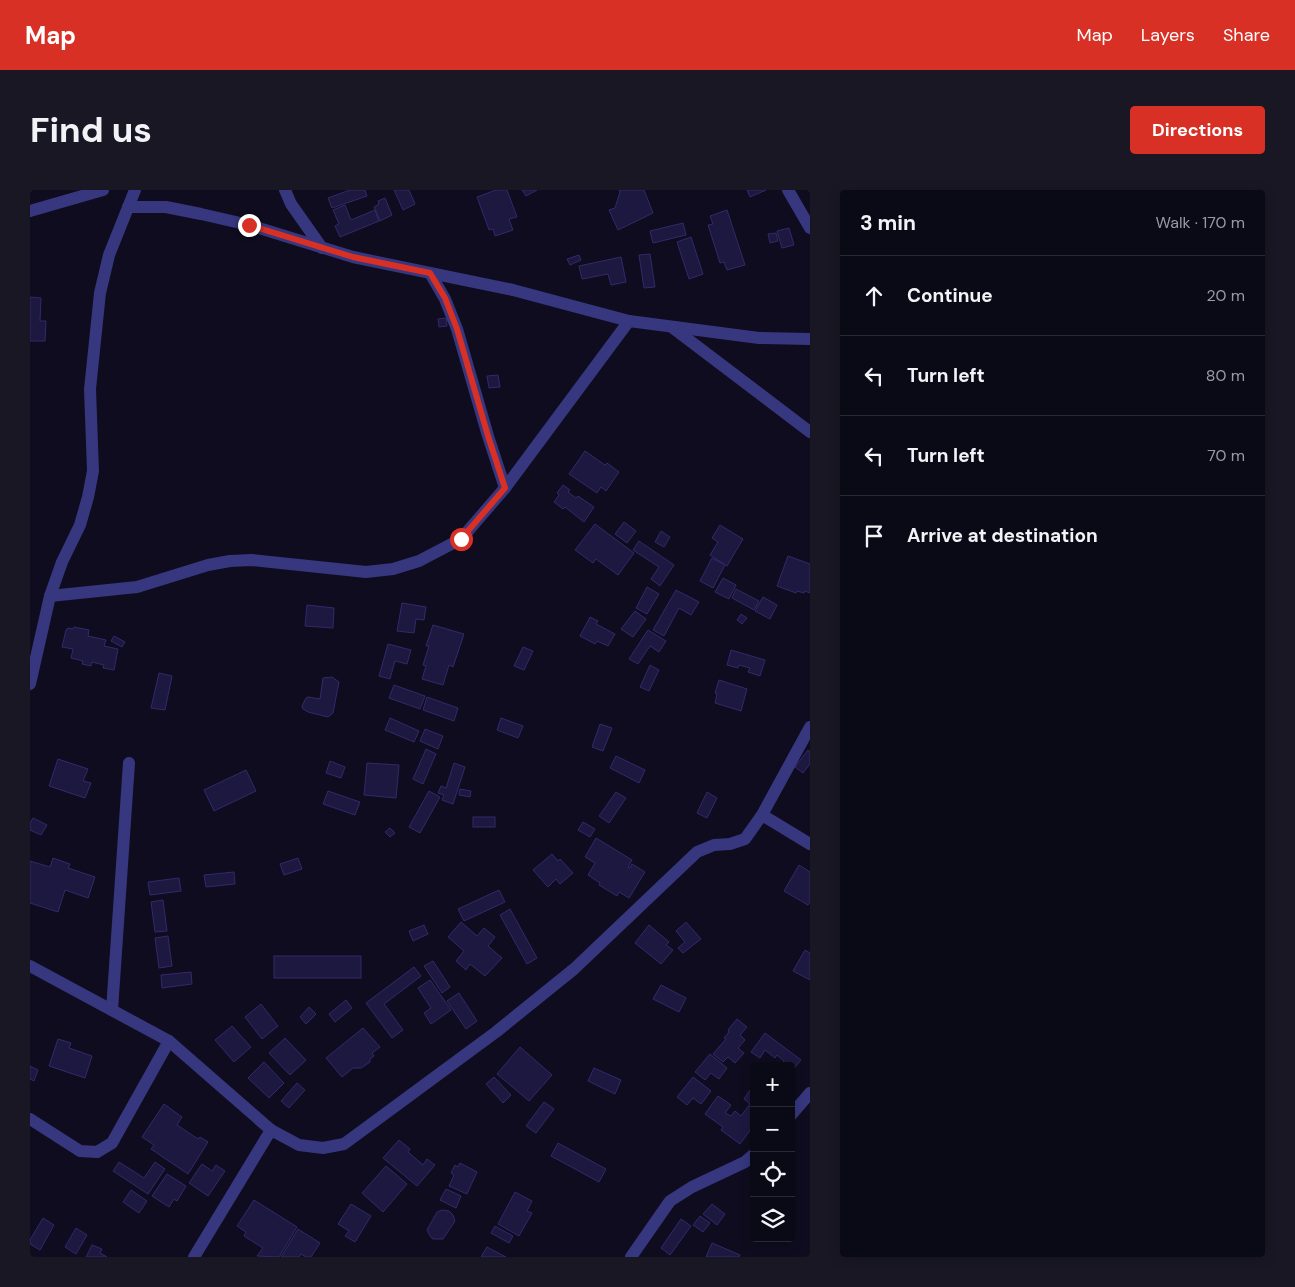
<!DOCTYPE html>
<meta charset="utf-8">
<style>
:root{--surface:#0a0916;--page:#181723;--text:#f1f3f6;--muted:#999aa1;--line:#2a2a35;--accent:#d93025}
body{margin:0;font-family:"DM Sans",sans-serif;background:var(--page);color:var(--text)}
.controls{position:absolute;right:15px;bottom:15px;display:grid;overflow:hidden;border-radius:5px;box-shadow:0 2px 12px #0003}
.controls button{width:45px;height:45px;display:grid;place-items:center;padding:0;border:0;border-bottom:1px solid var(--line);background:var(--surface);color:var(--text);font:25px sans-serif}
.stop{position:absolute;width:15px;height:15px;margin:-11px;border:4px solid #d93025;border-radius:50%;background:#fff}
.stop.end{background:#d93025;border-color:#fff;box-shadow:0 1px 5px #0008}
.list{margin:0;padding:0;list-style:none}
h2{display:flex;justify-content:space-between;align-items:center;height:65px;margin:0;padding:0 20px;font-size:21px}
h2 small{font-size:16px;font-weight:400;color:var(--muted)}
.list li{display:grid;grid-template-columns:32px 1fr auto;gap:15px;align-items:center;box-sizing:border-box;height:80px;padding:0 20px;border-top:1px solid var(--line)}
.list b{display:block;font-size:19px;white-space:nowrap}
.list em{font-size:16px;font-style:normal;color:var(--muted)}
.icon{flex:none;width:28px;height:28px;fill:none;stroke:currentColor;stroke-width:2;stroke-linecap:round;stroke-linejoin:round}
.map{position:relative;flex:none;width:780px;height:1067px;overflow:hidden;border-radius:5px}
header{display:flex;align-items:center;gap:30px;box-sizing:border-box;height:70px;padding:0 25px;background:var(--accent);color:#fff}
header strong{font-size:24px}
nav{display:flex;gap:28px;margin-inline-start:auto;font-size:18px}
.intro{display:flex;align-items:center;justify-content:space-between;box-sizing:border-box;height:120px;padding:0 30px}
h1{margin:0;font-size:35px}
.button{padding:12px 22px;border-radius:5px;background:var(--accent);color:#fff;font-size:18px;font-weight:700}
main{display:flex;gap:30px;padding:0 30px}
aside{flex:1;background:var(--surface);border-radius:5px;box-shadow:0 2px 12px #0003}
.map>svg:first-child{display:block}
</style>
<header>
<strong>Map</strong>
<nav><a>Map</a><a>Layers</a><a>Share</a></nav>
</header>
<div class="intro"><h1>Find us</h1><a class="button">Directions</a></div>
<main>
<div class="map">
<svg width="780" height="1067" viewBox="0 0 780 1067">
<rect width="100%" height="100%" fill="#0e0c1e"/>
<g fill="#1d183f" stroke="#33296b">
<polygon points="320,0 335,0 337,6 302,18 298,8"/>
<polygon points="364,0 379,0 385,14 373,20"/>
<polygon points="466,0 477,0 487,27 479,29 483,40 465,46 463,39 459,40 447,7"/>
<polygon points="492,0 507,0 496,6"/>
<polygon points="589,0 614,0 623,23 588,40 579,20 585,18 590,2"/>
<polygon points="717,0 736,0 720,7"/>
<polygon points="355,8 362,25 350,31 344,17 349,14 348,11"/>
<polygon points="315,15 321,30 345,20 349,31 310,47 305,36 309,34 303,20"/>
<polygon points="697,20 715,75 697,80 694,72 690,73 678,35 683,34 680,26"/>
<polygon points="653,33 656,45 623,53 620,41"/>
<polygon points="759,38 764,55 752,58 747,41"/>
<polygon points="746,43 748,51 740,53 738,44"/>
<polygon points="661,47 673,84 659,89 647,52"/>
<polygon points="620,64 625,97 614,98 609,65"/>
<polygon points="549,65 551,70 540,75 537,69"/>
<polygon points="591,67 596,92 581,95 578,84 552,89 549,76"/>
<polygon points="0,107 11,108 10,131 16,131 15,151 0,151"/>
<polygon points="416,128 417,136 409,137 408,129"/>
<polygon points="468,185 470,197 459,198 457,186"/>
<polygon points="555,261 575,275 577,273 589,282 576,301 571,297 567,303 539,284"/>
<polygon points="533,295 540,300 538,302 546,308 548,306 564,317 554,332 535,317 533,319 524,312 529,305 527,303"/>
<polygon points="594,332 606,341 597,353 585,344"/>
<polygon points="565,334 604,363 588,385 566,369 563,373 545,360"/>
<polygon points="690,335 713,349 697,376 680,365 688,352 682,348"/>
<polygon points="631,341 640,347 634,357 625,352"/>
<polygon points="609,351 644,375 630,396 621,389 629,377 603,360"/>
<polygon points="758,366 780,374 780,403 775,401 774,403 767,401 766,403 747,396"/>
<polygon points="682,368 695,375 683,398 670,391"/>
<polygon points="693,388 706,395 699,409 685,402"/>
<polygon points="617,397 629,404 617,424 606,418"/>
<polygon points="706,399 729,411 724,420 702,408"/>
<polygon points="646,400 669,412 661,425 649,418 634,446 623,440"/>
<polygon points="733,407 747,415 740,429 725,421"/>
<polygon points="372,413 396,417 394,430 386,429 384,443 367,441"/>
<polygon points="277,415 304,418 303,438 275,436"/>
<polygon points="605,421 616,429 603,447 591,439"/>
<polygon points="711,424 717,428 712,434 707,430"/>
<polygon points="560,427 568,431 566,434 585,444 578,456 567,451 565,454 550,446"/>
<polygon points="403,435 434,444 423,477 419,475 413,495 392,489 396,476 393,475 399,456 396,456"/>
<polygon points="44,437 59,440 58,446 76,450 74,456 88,459 84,480 73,478 74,475 62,472 61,476 52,474 53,471 41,468 43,459 32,457 36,440 38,438 43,439"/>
<polygon points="618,440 636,451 629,462 620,456 608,474 599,469"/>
<polygon points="84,446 95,452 92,457 81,451"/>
<polygon points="358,454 381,460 377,474 365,471 360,489 349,486"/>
<polygon points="493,457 503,461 494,480 484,476"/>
<polygon points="701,460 735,470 730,486 718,482 720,478 709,475 708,478 697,475"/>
<polygon points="620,475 629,480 619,501 610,497"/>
<polygon points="129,483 142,486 135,520 121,518"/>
<polygon points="302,487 309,492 303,523 298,527 278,522 273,519 272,516 276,508 278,507 290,509 293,488"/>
<polygon points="689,490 717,499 711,521 685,513 687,504 685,503"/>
<polygon points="364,495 395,506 390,519 359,508"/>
<polygon points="397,507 428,518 424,531 393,520"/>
<polygon points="360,528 389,541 384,552 355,540"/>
<polygon points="471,528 493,536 488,548 467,540"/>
<polygon points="570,534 582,538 573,561 562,557"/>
<polygon points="395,539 413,546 408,559 390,551"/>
<polygon points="396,559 406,564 393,594 383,589"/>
<polygon points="778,560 780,562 780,574 773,583 765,577"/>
<polygon points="586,566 615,580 609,593 580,578"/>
<polygon points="28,569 58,579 53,591 61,593 55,608 19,596"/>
<polygon points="300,571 315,577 311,588 296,583"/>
<polygon points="337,573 369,575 366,608 334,605"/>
<polygon points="424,573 435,577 423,614 412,610 414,605 408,603 411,596 416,598"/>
<polygon points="216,580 226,601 184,621 174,600"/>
<polygon points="430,599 441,601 440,607 429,605"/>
<polygon points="298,601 330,612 325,625 293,614"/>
<polygon points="399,601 410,607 390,643 379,637"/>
<polygon points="586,602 596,608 579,633 569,626"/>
<polygon points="677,602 687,608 677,628 667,623"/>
<rect x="443" y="627" width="22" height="10"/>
<polygon points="3,628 17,635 11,645 0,640 0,633"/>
<polygon points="553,632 565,639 560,647 548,640"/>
<polygon points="360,638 365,643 360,647 355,642"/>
<polygon points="566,648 602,670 598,677 600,678 602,674 615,682 599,708 589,702 587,706 569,695 570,693 558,685 565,673 555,667"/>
<polygon points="522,664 528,671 530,669 543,683 530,694 526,689 518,697 503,680"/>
<polygon points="23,668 40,674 38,678 65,687 58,708 35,700 28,722 0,713 0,671 20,677"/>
<polygon points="268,668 272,679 254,685 250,674"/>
<polygon points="769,675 780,682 780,712 778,715 754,701"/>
<polygon points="204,682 205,694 176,697 174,685"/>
<polygon points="149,688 151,701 120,705 118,692"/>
<polygon points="469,700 475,712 434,731 428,719"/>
<polygon points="133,710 137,741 125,742 121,712"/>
<polygon points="480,719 507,768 497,774 470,725"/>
<polygon points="431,732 447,746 454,738 465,747 458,756 472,768 455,786 440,774 436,780 426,771 434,761 418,747"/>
<polygon points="656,732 671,749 653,763 648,758 655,752 646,741"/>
<polygon points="394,735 398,744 383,751 379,741"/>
<polygon points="619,735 639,752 636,755 643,760 631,774 605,753"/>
<polygon points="138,746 142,776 129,778 125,748"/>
<polygon points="775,760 780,763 780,790 763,781"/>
<rect x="244" y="766" width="87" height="22"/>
<polygon points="403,771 420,797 412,803 394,776"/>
<polygon points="384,777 391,786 354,814 373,840 362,848 336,813"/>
<polygon points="161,782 162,794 132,798 131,785"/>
<polygon points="400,790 421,820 401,834 394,823 401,818 388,798"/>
<polygon points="631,795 656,808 649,822 623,809"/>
<polygon points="429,803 447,831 436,839 417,811"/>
<polygon points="316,810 322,818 305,832 299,824"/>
<polygon points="231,814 248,836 232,849 215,827"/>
<polygon points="279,817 286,824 276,834 270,827"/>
<polygon points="707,829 717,837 710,845 715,850 708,858 714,863 705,873 698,867 693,872 683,864 696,849 694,848 699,842 698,840"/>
<polygon points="202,836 221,857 204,872 185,850"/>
<polygon points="333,838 350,857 342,863 344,866 340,869 340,872 331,878 323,878 312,887 296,868"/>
<polygon points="735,843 771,870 761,882 761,876 750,876 754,871 747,865 745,868 735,860 730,868 721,862"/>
<polygon points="255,848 276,870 260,885 239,863"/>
<polygon points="28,849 41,853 39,858 62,866 55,888 19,876"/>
<polygon points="490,857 522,885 499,911 467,884"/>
<polygon points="680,864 697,878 689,889 681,883 675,890 665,882"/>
<polygon points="234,872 254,893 239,908 218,888"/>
<polygon points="0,876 8,880 4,891 0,889"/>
<polygon points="564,878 591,890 585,904 558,891"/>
<polygon points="464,887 481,905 473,913 456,894"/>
<polygon points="663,887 681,901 671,914 663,908 657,915 647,907"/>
<polygon points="267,893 275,900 259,918 251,911"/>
<polygon points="720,900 724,902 724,935 710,954 691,940 693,937 675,924 688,906 701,915 695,923 701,926 705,921 711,926 720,914 714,909"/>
<polygon points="514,912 524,919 506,943 496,936"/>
<polygon points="134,914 152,927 147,935 168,949 170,947 178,952 158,984 121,959 124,955 112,947"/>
<polygon points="369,950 380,959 378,962 393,975 397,969 405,975 387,996 353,968"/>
<polygon points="528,953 576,979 569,992 521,966"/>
<polygon points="89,972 114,988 125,972 135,979 118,1004 83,981"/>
<polygon points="430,973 447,982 437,1004 419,996 424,985 421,983 425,975 428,977"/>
<polygon points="172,974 182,981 186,975 195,981 178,1006 159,993"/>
<polygon points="356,976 377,994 353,1022 332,1003"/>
<polygon points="137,984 156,996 147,1011 144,1009 139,1017 122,1006"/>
<polygon points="416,999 431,1006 426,1018 410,1010"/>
<polygon points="101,1000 117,1011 109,1023 93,1012"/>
<polygon points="485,1002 502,1011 497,1021 502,1023 489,1046 468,1034"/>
<polygon points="224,1010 267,1037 249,1067 227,1066 233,1058 214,1046 216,1042 207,1036"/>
<polygon points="321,1014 341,1026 325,1052 315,1046 319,1041 308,1034"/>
<polygon points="682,1014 695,1024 687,1035 673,1024"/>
<polygon points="412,1020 419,1021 423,1025 425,1031 413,1049 403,1049 400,1046 397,1040 407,1022"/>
<polygon points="670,1026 680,1033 673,1042 663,1035"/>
<polygon points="13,1028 24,1035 10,1060 0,1054 0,1050"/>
<polygon points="651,1029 661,1036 640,1065 631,1058"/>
<polygon points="465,1036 483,1046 479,1053 461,1043"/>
<polygon points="46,1038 57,1045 46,1064 35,1057"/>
<polygon points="268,1039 290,1053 281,1067 276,1067 271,1064 269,1067 251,1067"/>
<polygon points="682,1053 710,1065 709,1067 676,1067"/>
<polygon points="62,1055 72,1059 70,1063 77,1067 56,1067"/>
<polygon points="457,1057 476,1067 451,1067"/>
</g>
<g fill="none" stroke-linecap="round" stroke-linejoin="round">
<g stroke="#36377e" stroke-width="12">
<polyline points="255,0 261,14 292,58"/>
<polyline points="758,0 780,38"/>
<polyline points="98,17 136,17 171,24 219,35 323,67 483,100 599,131 729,148 780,149"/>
<polyline points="0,21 73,0"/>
<polyline points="400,83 415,109 427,139 458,246 475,298"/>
<polyline points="643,138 780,242"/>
<polyline points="20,406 107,397 178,375 200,371 222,370 336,382 363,379 389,371 431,349 475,298 599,131"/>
<polyline points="0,494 20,406 32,372 50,335 58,307 63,281 60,199 70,103 79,65 105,0"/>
<polyline points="732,625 780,654"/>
<polyline points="0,776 139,851 241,940 269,955 293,958 314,954 466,842 544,779 667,662 684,655 700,654 715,649 732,625 780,537"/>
<polyline points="82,820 99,573"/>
<polyline points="761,925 780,903"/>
<polyline points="0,929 50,961 67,962 82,953 139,851"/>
<polyline points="164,1067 241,940"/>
<polyline points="601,1067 640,1011 662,997 715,972 724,964"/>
</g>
</g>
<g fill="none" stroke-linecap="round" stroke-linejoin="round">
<polyline stroke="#d93025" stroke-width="6" points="219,35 323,67 400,83 415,108 427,139 458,246 475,298 431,349"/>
</g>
</svg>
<div class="controls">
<button>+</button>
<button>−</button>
<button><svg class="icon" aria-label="locate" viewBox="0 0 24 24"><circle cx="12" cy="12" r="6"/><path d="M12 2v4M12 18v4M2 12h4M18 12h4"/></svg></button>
<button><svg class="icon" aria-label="layers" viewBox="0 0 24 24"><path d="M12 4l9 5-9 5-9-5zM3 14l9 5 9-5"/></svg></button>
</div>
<div class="stop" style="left:431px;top:349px"></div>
<div class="stop end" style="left:219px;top:35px"></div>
</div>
<aside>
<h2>3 min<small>Walk · 170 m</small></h2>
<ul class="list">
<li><svg class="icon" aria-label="ahead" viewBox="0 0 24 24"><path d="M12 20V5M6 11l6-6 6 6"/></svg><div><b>Continue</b></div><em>20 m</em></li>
<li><svg class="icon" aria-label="left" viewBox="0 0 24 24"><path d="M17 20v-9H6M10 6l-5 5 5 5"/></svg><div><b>Turn left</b></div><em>80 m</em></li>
<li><svg class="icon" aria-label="left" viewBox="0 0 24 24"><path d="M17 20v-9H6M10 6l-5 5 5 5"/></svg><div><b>Turn left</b></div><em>70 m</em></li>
<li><svg class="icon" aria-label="arrive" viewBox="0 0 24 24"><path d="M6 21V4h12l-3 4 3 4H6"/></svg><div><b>Arrive at destination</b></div></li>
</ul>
</aside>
</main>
